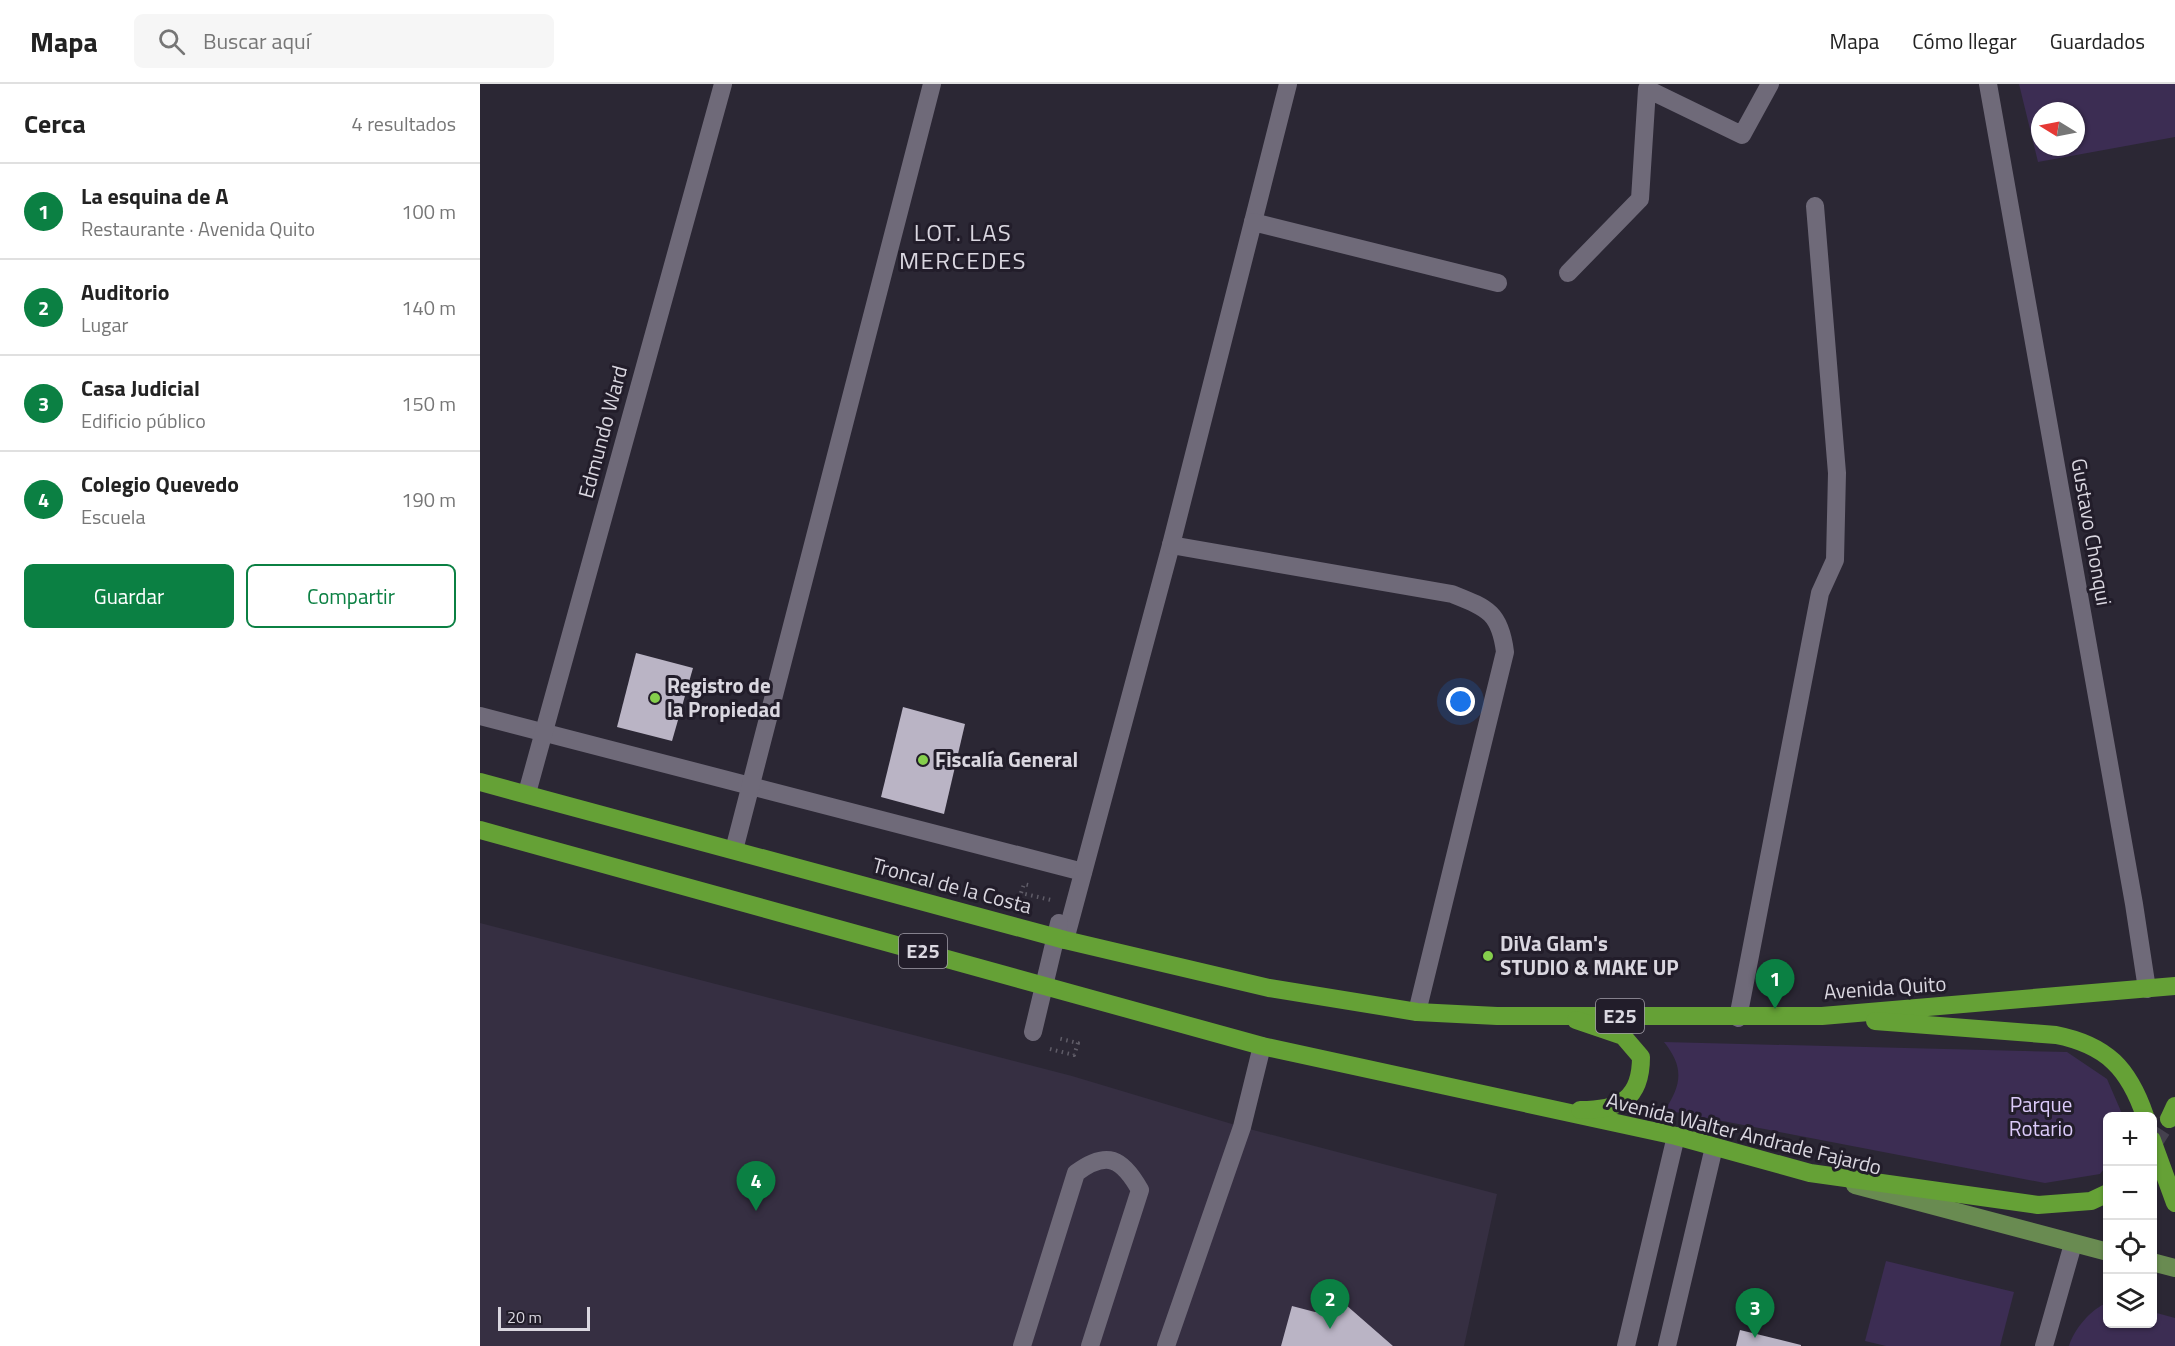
<!DOCTYPE html>
<html lang="es">
<meta charset="utf-8">
<style>
:root{--surface:#fff;--page:#f6f6f6;--text:#222;--muted:#767676;--line:#e0e0e0;--accent:#0b8043}
body{margin:0;font-family:"Titillium Web",sans-serif;background:var(--page);color:var(--text)}
.controls{position:absolute;right:18px;bottom:18px;display:grid;overflow:hidden;border-radius:9px;box-shadow:0 2px 4px #0004}
.controls button{width:54px;height:54px;display:grid;place-items:center;padding:0;border:0;border-bottom:2px solid var(--line);background:var(--surface);color:var(--text);font:30px sans-serif}
.compass{position:absolute;left:1551px;top:18px;width:54px;height:54px;border-radius:50%;background:var(--surface);box-shadow:0 2px 4px #0004;rotate:280deg}
.scale{position:absolute;left:18px;bottom:15px;width:92px;box-sizing:border-box;padding-left:6px;border:3px solid #dad7e0;border-top:0;font-size:16px;line-height:21px;white-space:nowrap;color:#dad7e0;-webkit-text-stroke:4px #221d2a;paint-order:stroke}
.you{position:absolute;left:981px;top:618px;width:21px;height:21px;margin:-15px;border:4px solid #fff;border-radius:50%;background:#1a73e8;box-shadow:0 0 0 9px #1a73e833}
.badge{display:grid;place-items:center;width:39px;height:39px;border-radius:50%;background:var(--accent);color:#fff;font-size:20px;font-weight:700}
.pin{position:absolute;translate:-50% -50px;filter:drop-shadow(0 2px 3px #0008)}
.pin::after{content:'';position:absolute;top:32px;width:21px;height:18px;background:inherit;clip-path:polygon(0 0,100% 0,50% 100%)}
.list{margin:0;padding:0;list-style:none}
h2{display:flex;justify-content:space-between;align-items:center;height:78px;margin:0;padding:0 24px;font-size:26px}
h2 small{font-size:20px;font-weight:400;color:var(--muted)}
.list li{display:grid;grid-template-columns:39px 1fr auto;gap:18px;align-items:center;box-sizing:border-box;height:96px;padding:0 24px;border-top:2px solid var(--line)}
.list b{display:block;font-size:22px;white-space:nowrap}
.list p{margin:0;font-size:20px;white-space:nowrap;color:var(--muted)}
.list em{font-size:20px;font-style:normal;color:var(--muted)}
.actions{display:flex;gap:12px;padding:18px 24px}
.actions a{flex:1;padding:14px 0;border:2px solid var(--accent);border-radius:9px;text-align:center;font-size:21px;color:var(--accent)}
.actions .main{background:var(--accent);color:#fff}
.icon{flex:none;width:33px;height:33px;fill:none;stroke:currentColor;stroke-width:2;stroke-linecap:round;stroke-linejoin:round}
.map{position:relative;flex:none;width:1695px;height:1262px;overflow:hidden}
header{display:flex;align-items:center;gap:36px;box-sizing:border-box;height:84px;padding:0 30px;background:var(--surface);border-bottom:2px solid var(--line)}
header strong{font-size:28px}
nav{display:flex;gap:33px;margin-inline-start:auto;font-size:21px}
.search{width:420px;height:54px;background:var(--page);display:flex;align-items:center;gap:15px;box-sizing:border-box;padding:0 21px;border-radius:9px;color:var(--muted);font-size:22px}
main{display:flex}
aside{flex:1;background:var(--surface)}
.map>svg:first-child{display:block}
</style>
<header>
<strong>Mapa</strong>
<div class="search"><svg class="icon" aria-label="search" viewBox="0 0 24 24"><circle cx="10" cy="10" r="6"/><path d="M15 15l6 6"/></svg>Buscar aquí</div>
<nav><a>Mapa</a><a>Cómo llegar</a><a>Guardados</a></nav>
</header>
<main>
<aside>
<h2>Cerca<small>4 resultados</small></h2>
<ul class="list">
<li><span class="badge">1</span><div><b>La esquina de A</b><p>Restaurante · Avenida Quito</p></div><em>100 m</em></li>
<li><span class="badge">2</span><div><b>Auditorio</b><p>Lugar</p></div><em>140 m</em></li>
<li><span class="badge">3</span><div><b>Casa Judicial</b><p>Edificio público</p></div><em>150 m</em></li>
<li><span class="badge">4</span><div><b>Colegio Quevedo</b><p>Escuela</p></div><em>190 m</em></li>
</ul>
<div class="actions"><a class="main">Guardar</a><a>Compartir</a></div>
</aside>
<div class="map">
<svg width="1695" height="1262" viewBox="0 0 1695 1262">
<rect width="100%" height="100%" fill="#2b2734"/>
<polygon fill="#362f42" points="0,839 592,992 762,1043 1017,1110 984,1262 0,1262"/>
<g fill="#3c2d53" fill-rule="evenodd">
<path d="M1539,0H1695V53L1558,78ZM1560,27H1596V63H1560Z"/>
<path d="M1184,958L1587,968L1627,995L1643,1032H1628L1627,1081L1620,1090L1565,1099L1185,1026C1202,1000 1204,983 1184,958Z"/>
<polygon points="1406,1177 1534,1208 1520,1262 1406,1262 1385,1257"/>
<path d="M1627,1219L1628,1240H1672L1673,1228L1695,1234V1262H1589C1594,1245 1611,1225 1627,1219Z"/>
</g>
<g fill="#bab4c5">
<polygon points="156,569 213,584 192,657 137,643"/>
<polygon points="423,623 485,640 464,730 401,713"/>
<polygon points="866,1221 913,1262 801,1262 812,1222 835,1228"/>
<polygon points="1260,1246 1321,1261 1321,1262 1256,1262"/>
</g>
<g fill="none" stroke-linecap="round" stroke-linejoin="round">
<polyline stroke="#45414e" stroke-width="18" stroke-dasharray="18 9" stroke-linecap="butt" points="1672,1061 1689,1035"/>
<g stroke="#605d68" stroke-width="4" stroke-dasharray="1.5 4.5" stroke-linecap="butt">
<polyline points="548,801 544,800 541,809 571,816"/>
<polyline points="570,965 594,971 598,959 577,954"/>
</g>
<g stroke="#6f6a79" stroke-width="18">
<polyline points="1508,0 1654,820 1667,905"/>
<polyline points="773,138 808,0"/>
<polyline points="1088,189 1160,115 1167,5 1262,51 1290,0"/>
<polyline points="0,632 603,788"/>
<polyline points="47,709 243,0"/>
<polyline points="254,766 452,0"/>
<polyline points="585,856 691,461"/>
<path d="M937,928L1025,568C1020,528 1007,524 972,510L691,461L773,138L1018,199"/>
<polyline points="1258,934 1340,509 1355,476 1357,389 1335,122"/>
<polyline points="553,948 579,839"/>
<path d="M542,1262L596,1089C627,1066 642,1074 660,1106L610,1262"/>
<polyline points="686,1262 762,1043 782,962"/>
<polyline points="1146,1262 1196,1052"/>
<polyline points="1187,1262 1234,1063"/>
<polyline points="1564,1262 1593,1160"/>
</g>
<g stroke="#698b51" stroke-width="18">
<polyline points="1375,1101 1628,1168"/>
<polyline points="1672,1178 1695,1184"/>
</g>
<g stroke="#65a136" stroke-width="18">
<polyline points="0,698 585,856 789,904 937,928 1017,932 1342,932 1695,902"/>
<polyline points="0,746 782,962 1196,1052 1330,1089 1558,1121 1611,1117 1628,1109"/>
<path d="M1096,936L1143,952L1161,973C1161,1015 1140,1026 1100,1026"/>
<path d="M1395,937L1576,951C1627,961 1649,985 1665,1032"/>
<polyline points="1689,1035 1695,1022"/>
<polyline points="1672,1056 1695,1119"/>
</g>
</g>
<g fill="#85cf4c" stroke="#221d2a" stroke-width="2">
<circle cx="175" cy="614" r="6"/>
<circle cx="443" cy="676" r="6"/>
<circle cx="1008" cy="872" r="6"/>
</g>
<g text-anchor="middle" stroke-width="6" stroke-linejoin="round" paint-order="stroke">
<g fill="#221d2a" stroke="#a39fa9" stroke-width="1.5">
<rect x="419" y="850" width="48" height="34" rx="4.5"/>
<rect x="1116" y="915" width="48" height="34" rx="4.5"/>
</g>
<g font-size="20" font-weight="bold" fill="#dad7e0">
<text x="443" y="874">E25</text>
<text x="1140" y="939">E25</text>
</g>
<g font-size="21" fill="#dad7e0" stroke="#221d2a">
<text transform="translate(123 348) rotate(-75)" y="7">Edmundo Ward</text>
<text transform="translate(1611 448) rotate(80)" y="7">Gustavo Chonqui</text>
<text transform="translate(472 802) rotate(15)" y="7">Troncal de la Costa</text>
<text transform="translate(1405 904) rotate(-4)" y="7">Avenida Quito</text>
<text transform="translate(1264 1050) rotate(14)" y="7">Avenida Walter Andrade Fajardo</text>
</g>
<g font-size="21" font-weight="bold" fill="#dad7e0" stroke="#221d2a" text-anchor="start">
<text x="187" y="609">Registro de<tspan x="187" dy="24">la Propiedad</tspan></text>
<text x="455" y="683">Fiscalía General</text>
<text x="1020" y="867">DiVa Glam's<tspan x="1020" dy="24">STUDIO &amp; MAKE UP</tspan></text>
</g>
<g font-size="21" fill="#dccbfa" stroke="#221d2a">
<text x="1561" y="1028">Parque<tspan x="1561" dy="24">Rotario</tspan></text>
</g>
<g font-size="24" letter-spacing="1.5" fill="#dad7e0" stroke="#221d2a">
<text x="483" y="157">LOT. LAS<tspan x="483" dy="28">MERCEDES</tspan></text>
</g>
</g>
</svg>
<div class="controls">
<button>+</button>
<button>−</button>
<button><svg class="icon" aria-label="locate" viewBox="0 0 24 24"><circle cx="12" cy="12" r="6"/><path d="M12 2v4M12 18v4M2 12h4M18 12h4"/></svg></button>
<button><svg class="icon" aria-label="layers" viewBox="0 0 24 24"><path d="M12 4l9 5-9 5-9-5zM3 14l9 5 9-5"/></svg></button>
</div>
<svg class="compass" viewBox="-18 -18 36 36"><path d="M0-13l5 13h-10z" fill="#e53935"/><path d="M0 13l5-13h-10z" fill="#767676"/></svg>
<div class="scale">20 m</div>
<div class="you"></div>
<div class="pin badge" style="left:1295px;top:925px">1</div>
<div class="pin badge" style="left:850px;top:1245px">2</div>
<div class="pin badge" style="left:1275px;top:1254px">3</div>
<div class="pin badge" style="left:276px;top:1127px">4</div>
</div>
</main>
